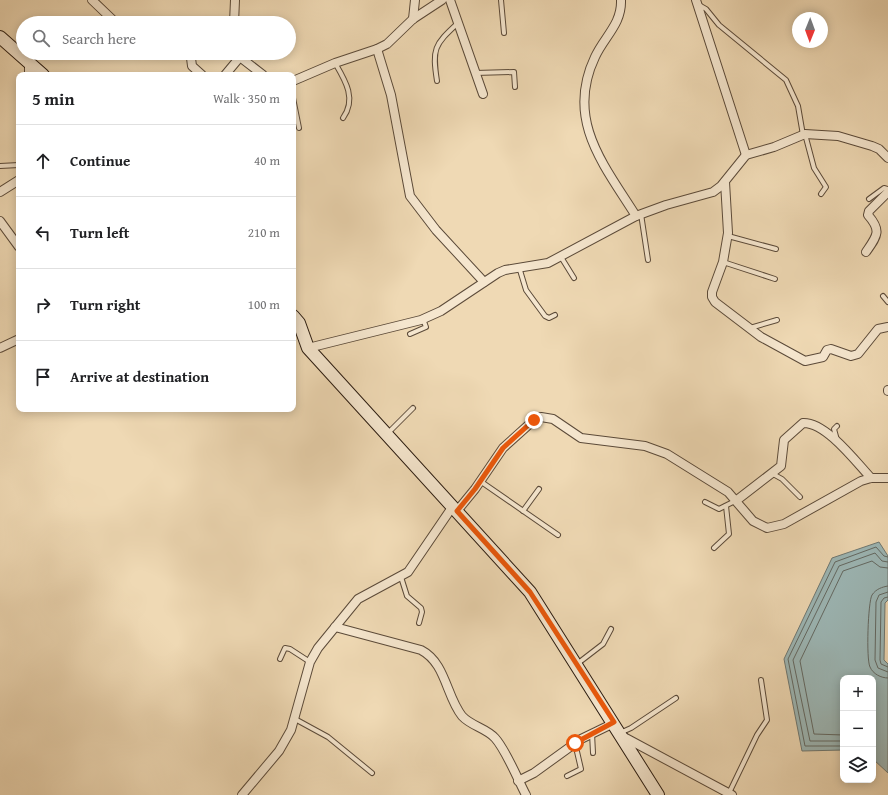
<!DOCTYPE html>
<meta charset="utf-8">
<style>
:root{--surface:#fff;--page:#f6f6f6;--text:#202124;--muted:#757577;--line:#e0e0e0}
body{margin:0;font-family:"Gentium Book Plus",serif;background:var(--page);color:var(--text)}
.controls{position:absolute;right:12px;bottom:12px;display:grid;overflow:hidden;border-radius:8px;box-shadow:0 2px 10px #0003}
.controls button{width:36px;height:36px;display:grid;place-items:center;padding:0;border:0;border-bottom:1px solid var(--line);background:var(--surface);color:var(--text);font:20px sans-serif}
.compass{position:absolute;left:792px;top:12px;width:36px;height:36px;border-radius:50%;background:var(--surface);box-shadow:0 2px 10px #0003;rotate:181deg}
.stop{position:absolute;width:12px;height:12px;margin:-9px;border:3px solid #ea580c;border-radius:50%;background:#fff}
.stop.end{background:#ea580c;border-color:#fff;box-shadow:0 1px 4px #0008}
.list{margin:0;padding:0;list-style:none}
h2{display:flex;justify-content:space-between;align-items:center;height:52px;margin:0;padding:0 16px;font-size:17px}
h2 small{font-size:13px;font-weight:400;color:var(--muted)}
.list li{display:grid;grid-template-columns:26px 1fr auto;gap:12px;align-items:center;box-sizing:border-box;height:72px;padding:0 16px;border-top:1px solid var(--line)}
.list b{display:block;font-size:15px;white-space:nowrap}
.list em{font-size:13px;font-style:normal;color:var(--muted)}
.icon{flex:none;width:22px;height:22px;fill:none;stroke:currentColor;stroke-width:2;stroke-linecap:round;stroke-linejoin:round}
.map{position:relative;flex:none;width:888px;height:795px;overflow:hidden}
.search{position:absolute;background:var(--surface);box-shadow:0 2px 10px #0003;left:16px;top:16px;width:280px;height:44px;display:flex;align-items:center;gap:10px;box-sizing:border-box;padding:0 14px;border-radius:22px;color:var(--muted);font-size:15px}
.panel{position:absolute;background:var(--surface);box-shadow:0 2px 10px #0003;left:16px;top:72px;width:280px;height:340px;border-radius:8px}
.map>svg:first-child{display:block}
</style>
<div class="map">
<svg width="888" height="795" viewBox="0 0 888 795">
<rect width="100%" height="100%" fill="#efd9b4"/>
<filter id="stains"><feTurbulence type="fractalNoise" baseFrequency=".005" numOctaves="4"/><feColorMatrix values="0 0 0 0 .2 0 0 0 0 .09 0 0 0 0 .02 0 0 0 .5 -.17"/></filter>
<radialGradient id="worn" r=".72"><stop offset=".6" stop-color="#630" stop-opacity="0"/><stop offset="1" stop-color="#630" stop-opacity=".3"/></radialGradient>
<polygon fill="#9db8b7" stroke="#6f7974" points="879,542 888,556 888,600 885,603 884,660 888,664 888,773 873,759 873,678 843,678 843,750 802,751 784,659 832,558"/>
<g fill="none" stroke-linecap="round" stroke-linejoin="round">
<g stroke="#646a64" stroke-width="1">
<path d="M888,586C882,587 876,589 872,595C868,602 866,659 870,667C873,674 881,678 888,678"/>
<polyline points="888,592 879,595 876,602 875,660 878,668 888,672"/>
<polyline points="888,597 884,598 881,602 880,660 881,664 888,667"/>
<polyline points="843,735 814,734 800,661 843,571 872,561 880,567 888,568"/>
<polyline points="843,741 810,741 793,660 839,566 875,553 882,561 888,562"/>
<polyline points="843,746 805,746 788,659 835,562 876,547 884,556 888,557"/>
</g>
<g stroke="#5b4a39" stroke-width="6">
<g id="lane">
<polyline points="501,0 504,33"/>
<polyline points="699,5 706,9 719,25 786,80 798,106 803,135"/>
<path d="M335,63C345,80 357,99 343,118"/>
<polyline points="475,73 514,72 515,87"/>
<path d="M437,81C432,49 434,45 458,23"/>
<polyline points="293,98 299,128"/>
<polyline points="805,134 814,168 826,187 821,194"/>
<polyline points="0,166 19,165"/>
<polyline points="869,199 884,188 888,189"/>
<polyline points="641,214 648,260"/>
<polyline points="728,236 776,249"/>
<polyline points="561,257 574,278"/>
<polyline points="723,262 775,279"/>
<polyline points="519,267 526,290 545,316 549,318 555,315"/>
<polyline points="883,296 888,302"/>
<polyline points="750,328 777,320"/>
<polyline points="410,334 426,327 423,319"/>
<polyline points="837,426 834,429 837,440"/>
<polyline points="388,433 413,408"/>
<polyline points="773,474 782,479 800,497"/>
<polyline points="480,481 558,535"/>
<polyline points="705,502 719,509 737,500"/>
<polyline points="523,511 539,489"/>
<polyline points="714,548 729,534 726,506"/>
<polyline points="401,577 407,596 421,608 422,612 419,623"/>
<polyline points="280,659 285,648 290,649 310,662"/>
<polyline points="577,664 603,644 611,629"/>
<polyline points="295,719 328,737 372,773"/>
<polyline points="592,733 593,753"/>
<polyline points="620,733 631,728 676,698"/>
<polyline points="567,776 581,769 575,743"/>
<polyline points="729,793 757,735 767,720 761,680"/>
</g>
</g>
<g stroke="#5b4a39" stroke-width="10">
<g id="street">
<polyline points="92,0 116,23"/>
<polyline points="450,0 483,94"/>
<path d="M621,0C622,24 604,37 595,57C565,120 604,165 636,216"/>
<polyline points="696,0 746,155"/>
<polyline points="413,19 415,0"/>
<polyline points="234,23 235,0"/>
<polyline points="377,49 391,95 410,196 436,230 484,282"/>
<polyline points="194,53 191,58 192,66 202,75"/>
<polyline points="238,53 240,57 263,75"/>
<polyline points="29,75 29,64"/>
<polyline points="225,75 240,57"/>
<polyline points="293,81 335,63 377,49 387,44 413,19 442,0"/>
<polyline points="725,182 728,233 723,262 712,292 712,297 715,302 761,337 805,361 823,357 827,350 831,349 851,356 858,354 878,329 888,327"/>
<polyline points="0,192 19,180"/>
<polyline points="0,221 19,247"/>
<path d="M866,252C877,236 882,231 868,215L869,211L888,192"/>
<polyline points="0,348 19,339"/>
<polyline points="308,348 421,320 441,311 498,273 505,270 548,263 636,216 666,205 713,192 721,186 746,155 774,147 805,134 838,136 872,146 879,149 888,158"/>
<polyline points="888,391 888,390"/>
<path d="M737,500L781,466L784,440L803,423C826,422 856,462 871,478"/>
<polyline points="457,511 475,489 503,448 534,420 541,417 553,419 581,438 645,446 667,454 728,492 753,521 767,528 784,524 861,481 871,478 888,478"/>
<path d="M335,627L421,650C446,663 446,696 462,716C471,726 486,728 495,738C506,750 518,780 526,795"/>
<polyline points="622,736 732,795"/>
<polyline points="518,781 534,773 581,739 614,723"/>
<polyline points="242,795 279,751 291,730 310,662 318,648 358,599 408,572 453,506"/>
</g>
</g>
<g stroke="#2a1b10" stroke-width="14">
<g id="secondary">
<polyline points="0,37 43,75"/>
<polyline points="293,316 299,323 308,348 530,592 658,795"/>
</g>
</g>
<use href="#lane" stroke="#f5e6ce" stroke-width="4"/>
<use href="#street" stroke="#f5e6ce" stroke-width="8"/>
<use href="#secondary" stroke="#f5e6ce" stroke-width="12"/>
</g>
<g fill="none" stroke-linecap="round" stroke-linejoin="round">
<polyline stroke="#ea580c" stroke-width="5" points="534,420 503,448 475,489 457,511 530,592 614,722 575,743"/>
</g>
<rect width="100%" height="100%" filter="url(#stains)"/>
<rect width="100%" height="100%" fill="url(#worn)"/>
</svg>
<div class="controls">
<button>+</button>
<button>−</button>
<button><svg class="icon" aria-label="layers" viewBox="0 0 24 24"><path d="M12 4l9 5-9 5-9-5zM3 14l9 5 9-5"/></svg></button>
</div>
<svg class="compass" viewBox="-18 -18 36 36"><path d="M0-13l5 13h-10z" fill="#e53935"/><path d="M0 13l5-13h-10z" fill="#757577"/></svg>
<div class="stop" style="left:575px;top:743px"></div>
<div class="stop end" style="left:534px;top:420px"></div>
<div class="search"><svg class="icon" aria-label="search" viewBox="0 0 24 24"><circle cx="10" cy="10" r="6"/><path d="M15 15l6 6"/></svg>Search here</div>
<section class="panel">
<h2>5 min<small>Walk · 350 m</small></h2>
<ul class="list">
<li><svg class="icon" aria-label="ahead" viewBox="0 0 24 24"><path d="M12 20V5M6 11l6-6 6 6"/></svg><div><b>Continue</b></div><em>40 m</em></li>
<li><svg class="icon" aria-label="left" viewBox="0 0 24 24"><path d="M17 20v-9H6M10 6l-5 5 5 5"/></svg><div><b>Turn left</b></div><em>210 m</em></li>
<li><svg class="icon" aria-label="right" viewBox="0 0 24 24"><path d="M7 20v-9h11M14 6l5 5-5 5"/></svg><div><b>Turn right</b></div><em>100 m</em></li>
<li><svg class="icon" aria-label="arrive" viewBox="0 0 24 24"><path d="M6 21V4h12l-3 4 3 4H6"/></svg><div><b>Arrive at destination</b></div></li>
</ul>
</section>
</div>
